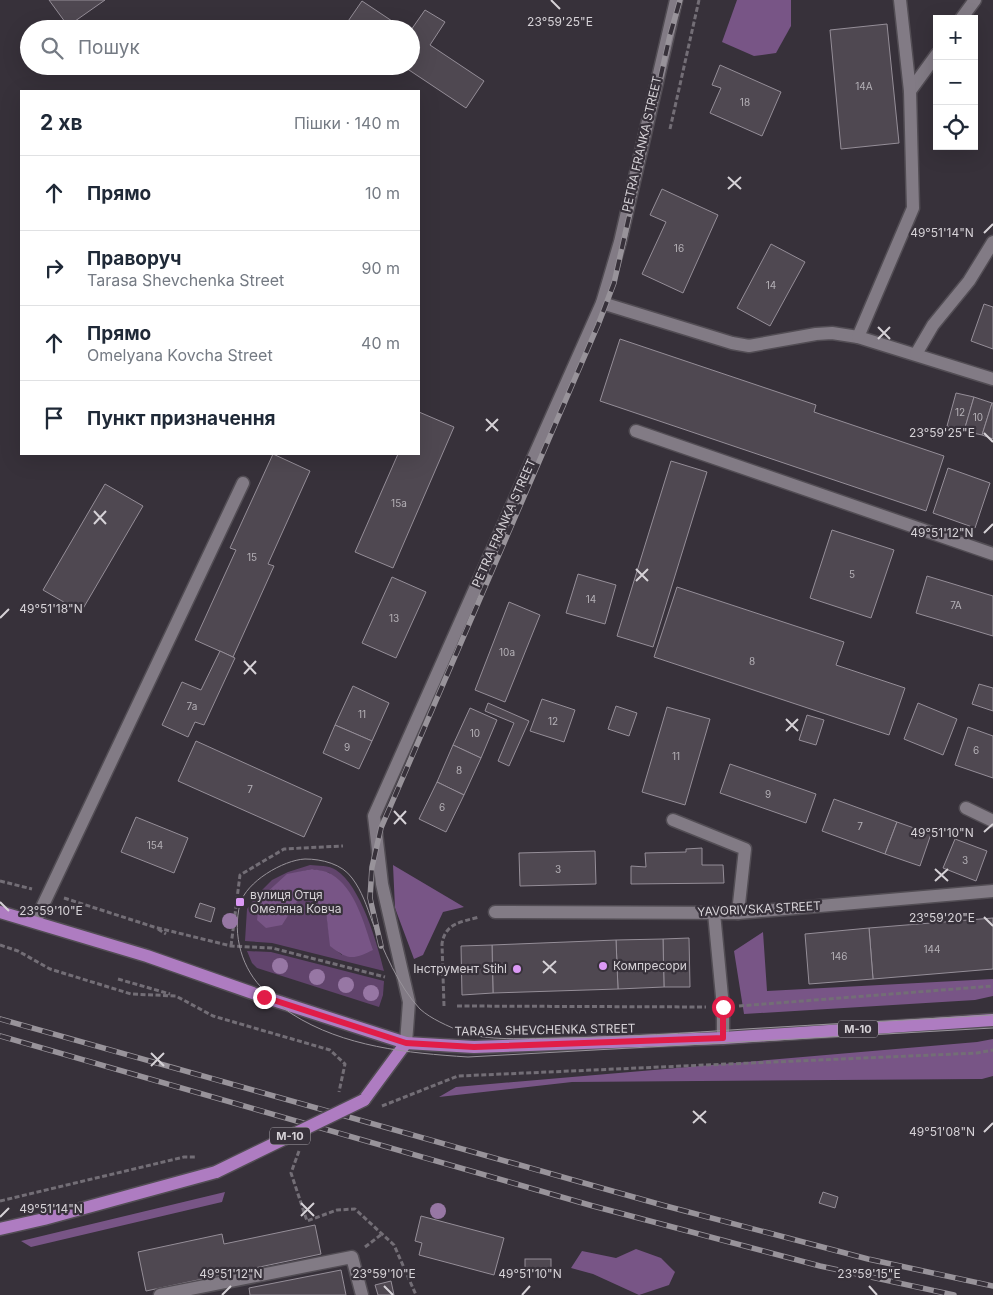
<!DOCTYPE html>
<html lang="uk">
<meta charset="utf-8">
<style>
:root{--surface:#fff;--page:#f2f2f3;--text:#1f2937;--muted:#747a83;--line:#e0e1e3}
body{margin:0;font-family:Inter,sans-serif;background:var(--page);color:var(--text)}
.controls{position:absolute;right:15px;top:15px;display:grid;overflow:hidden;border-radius:0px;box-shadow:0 5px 20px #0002}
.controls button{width:45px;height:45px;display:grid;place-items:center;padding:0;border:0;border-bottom:1px solid var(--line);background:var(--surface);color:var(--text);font:25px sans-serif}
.stop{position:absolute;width:15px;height:15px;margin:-11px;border:4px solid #e11d48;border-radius:50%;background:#fff}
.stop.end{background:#e11d48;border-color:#fff;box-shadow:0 1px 5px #0008}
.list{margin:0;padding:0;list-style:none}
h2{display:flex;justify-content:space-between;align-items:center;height:65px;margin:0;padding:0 20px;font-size:21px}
h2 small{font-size:16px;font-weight:400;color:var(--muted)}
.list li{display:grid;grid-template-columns:32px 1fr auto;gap:15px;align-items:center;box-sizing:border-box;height:75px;padding:0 20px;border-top:1px solid var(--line)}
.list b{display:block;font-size:19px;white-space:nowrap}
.list p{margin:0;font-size:16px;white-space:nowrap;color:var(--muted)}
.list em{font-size:16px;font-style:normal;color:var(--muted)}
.icon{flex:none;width:28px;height:28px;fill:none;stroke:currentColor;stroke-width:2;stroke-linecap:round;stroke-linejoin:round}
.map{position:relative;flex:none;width:993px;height:1295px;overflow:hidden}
.search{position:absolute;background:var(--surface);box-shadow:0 5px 20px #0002;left:20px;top:20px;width:400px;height:55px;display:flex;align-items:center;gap:12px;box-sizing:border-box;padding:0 18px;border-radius:28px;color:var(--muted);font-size:19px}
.panel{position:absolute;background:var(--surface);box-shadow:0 5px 20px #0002;left:20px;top:90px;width:400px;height:365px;border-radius:0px}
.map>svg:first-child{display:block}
</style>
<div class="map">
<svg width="993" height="1295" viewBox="0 0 993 1295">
<rect width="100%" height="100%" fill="#37313a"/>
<g fill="#61446c" fill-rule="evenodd">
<path d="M310,865C318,866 329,865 336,870C361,886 377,943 384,971L272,943L245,941L247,909L258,894L272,880L288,872ZM312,869L330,873L342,955L331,946L326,912L315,900L298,899L287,875Z"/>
<polygon points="247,951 271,952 384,981 383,995 379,1007 257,968 252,963"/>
</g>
<g fill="#785586">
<polygon points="737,0 791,0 791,26 776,53 754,56 722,42"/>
<polygon points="393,865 464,907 443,912 423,955 414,959 395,908"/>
<path d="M312,869C318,870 326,871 331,874C356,889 364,924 373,950C353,960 348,960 330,946L326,912L315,900H298L282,925L266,928L257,920L259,905L264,895L287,874Z"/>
<polygon points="763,932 767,991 993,979 993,996 975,1000 744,1014 734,951"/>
<polygon points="993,1039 993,1076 982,1079 572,1082 439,1097 456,1087 977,1042"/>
<polygon points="225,1192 222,1202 31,1247 21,1241"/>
<polygon points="636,1249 661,1258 675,1272 669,1285 639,1295 593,1274 571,1268 582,1251 616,1258"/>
</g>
<g fill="#4f4851" stroke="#958e98">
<polygon points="49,0 105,0 68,26"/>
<polygon points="362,1 404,29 346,29 344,27"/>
<polygon points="425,10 445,22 430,45 484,81 466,108 403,66 411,66 411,30"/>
<polygon points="887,24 899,143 841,149 830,30"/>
<polygon points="720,65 781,92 762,136 710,113 721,88 712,85"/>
<polygon points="662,189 718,215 683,293 642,274 666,222 650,215"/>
<polygon points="771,244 805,262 770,326 737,308"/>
<polygon points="984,304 993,307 993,349 971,341"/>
<polygon points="620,339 816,405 814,412 944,456 926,511 600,401"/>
<polygon points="956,393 974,397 964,431 947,426"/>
<polygon points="974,397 992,403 982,435 964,431"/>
<polygon points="992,403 993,403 993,439 982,435"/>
<polygon points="419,412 454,427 393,568 355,552 398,454 419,454"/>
<polygon points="273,454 310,471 268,564 274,566 233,657 195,640 236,550 230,548"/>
<polygon points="671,461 707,472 653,647 617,636"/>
<polygon points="948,468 990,483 975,528 933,513"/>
<polygon points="105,484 143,506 81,612 43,590"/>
<polygon points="832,530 894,550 871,618 810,598"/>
<polygon points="578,574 616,585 605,624 566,613"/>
<polygon points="927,576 993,596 993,636 916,613"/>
<polygon points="392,577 426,592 396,658 362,643"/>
<polygon points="677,587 844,642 836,665 905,688 889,735 654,657"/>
<polygon points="509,602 540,615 505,702 475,690"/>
<polygon points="220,651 235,658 204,725 195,722 188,737 162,725 182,682 201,690"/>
<polygon points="979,684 993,688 993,711 972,704"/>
<polygon points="353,686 389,703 372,741 335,725"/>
<polygon points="542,699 575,710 564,742 530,731"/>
<polygon points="488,703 529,721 509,766 498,761 514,723 485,711"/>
<polygon points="918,703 957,719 943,755 904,739"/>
<polygon points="616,706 637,713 629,736 608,729"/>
<polygon points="667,707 710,719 685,805 642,792"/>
<polygon points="470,708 497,720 481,758 453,745"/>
<polygon points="807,715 824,720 816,745 799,740"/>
<polygon points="335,725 372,741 359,769 323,753"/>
<polygon points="968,727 993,736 993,778 955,765"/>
<polygon points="196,741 322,798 304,837 178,781"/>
<polygon points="453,745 481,758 464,795 437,782"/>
<polygon points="730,764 816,794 806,823 720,793"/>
<polygon points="437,782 464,795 446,832 419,819"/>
<polygon points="834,799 897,822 885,854 822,831"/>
<polygon points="136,817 188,838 174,873 121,852"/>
<polygon points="897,822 931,834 920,866 885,854"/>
<polygon points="955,839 987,851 976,881 943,868"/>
<polygon points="702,848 702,865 723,865 724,883 631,884 631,866 646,867 645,853 686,852 686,849"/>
<polygon points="595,851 596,884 520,886 519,853"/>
<polygon points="200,903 215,908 211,922 195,917"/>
<polygon points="993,918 993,969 873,979 869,928"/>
<polygon points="869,928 873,979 809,984 805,934"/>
<polygon points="689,938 690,987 664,987 663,939"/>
<polygon points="663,939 664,987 618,989 616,940"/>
<polygon points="616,940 618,989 493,993 492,945"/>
<polygon points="492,945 493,993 462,995 461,946"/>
<polygon points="823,1192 838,1197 835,1208 819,1203"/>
<polygon points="421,1216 504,1238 494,1275 419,1255 422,1243 415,1241"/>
<polygon points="315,1225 321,1254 146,1291 138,1252 222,1234 224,1244"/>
<rect x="525" y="1259" width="26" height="14"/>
<polygon points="341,1270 346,1295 250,1295 249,1288"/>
<polygon points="391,1281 394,1295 378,1295 375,1285"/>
</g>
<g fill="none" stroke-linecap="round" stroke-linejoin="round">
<g stroke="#524d54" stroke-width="15">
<g id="minor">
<polyline points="961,19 975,0"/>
<polyline points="910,91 937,54"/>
<polyline points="602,303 732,343 749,346 816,334 832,333 858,337 993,379"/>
<polyline points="858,337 913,208 910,91 900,0"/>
<polyline points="916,354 933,325 969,281 993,242"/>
<polyline points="636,431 993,554"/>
<polyline points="966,808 993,821"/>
<polyline points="673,820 745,849 738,913"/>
<polyline points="495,912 738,913 993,891"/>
<polyline points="714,913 723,1007 723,1038"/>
<polyline points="35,922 243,483"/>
<polyline points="406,1043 409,1002 382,884 374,816 602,303 620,242 676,0"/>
<polyline points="160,1295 352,1257 362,1295"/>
</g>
</g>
<g stroke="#524d54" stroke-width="15">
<g id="major">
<polyline points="0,912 147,956 264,997 406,1043 474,1047 723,1038 993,1020"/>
<polyline points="364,1100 406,1043"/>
<polyline points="0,1229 44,1219 216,1172"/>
</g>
</g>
<g stroke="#736e76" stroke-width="3" stroke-dasharray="5 2.5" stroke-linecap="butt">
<polyline points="670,129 699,0"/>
<polyline points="0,881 32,889"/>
<polyline points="64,898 154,927 231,946 272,948 385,977"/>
<polyline points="158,929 166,934"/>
<polyline points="0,945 18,951 50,969 131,994 176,996 213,1016 330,1050 345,1064 339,1092"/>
<polyline points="231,946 240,875 284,849 343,846"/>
<polyline points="118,979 170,994"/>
<path d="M444,1006L442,944C445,923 461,922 479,917"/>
<polyline points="457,1006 706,1007"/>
<polyline points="739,1006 993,986"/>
<polyline points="382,1106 458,1076 977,1053 993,1050"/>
<polyline points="299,1151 291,1173 307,1221 337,1210 355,1209 394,1245 416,1295"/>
<polyline points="0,1201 184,1157 196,1157"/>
<polyline points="365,1247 382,1234"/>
</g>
<use href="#minor" stroke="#827b85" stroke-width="12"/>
<use href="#major" stroke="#ae7cc1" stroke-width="12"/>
<path stroke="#98939a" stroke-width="1" d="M993,1015C910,1020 828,1024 745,1029C686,1033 627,1037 568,1038C539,1038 487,1042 462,1032C448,1026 431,1019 420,1009C399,987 383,950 372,921C367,907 362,891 352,878C342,864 322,859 305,859C283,860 246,882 240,904C232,935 242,970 265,991C274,998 282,1008 292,1014C344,1047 407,1053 468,1057L993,1028"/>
<g stroke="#98939a" stroke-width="5.5">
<g id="rail">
<polyline points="381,946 370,898 372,867 381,828 598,325 614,283 670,35 680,0"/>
<polyline points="0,1019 662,1205 868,1259 993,1286"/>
<polyline points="0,1036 593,1206 820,1266 954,1295"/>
</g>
</g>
<use href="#rail" stroke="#37313a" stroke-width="4" stroke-dasharray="11" stroke-linecap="butt"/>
<g stroke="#524d54" stroke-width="15" stroke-linecap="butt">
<polyline id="major-bridge" points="216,1172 364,1100"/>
</g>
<use href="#major-bridge" stroke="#ae7cc1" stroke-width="12"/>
</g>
<g fill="#9777a4">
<circle cx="230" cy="921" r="8"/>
<circle cx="280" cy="966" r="8"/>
<circle cx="317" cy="977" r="8"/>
<circle cx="346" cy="985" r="8"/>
<circle cx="371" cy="993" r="8"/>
<circle cx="438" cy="1211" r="8"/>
</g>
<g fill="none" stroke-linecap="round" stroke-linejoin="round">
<polyline stroke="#e11d48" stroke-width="6" points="264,997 406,1043 474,1047 723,1038 723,1007"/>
</g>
<path fill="none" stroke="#d6d2d7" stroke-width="2" d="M551,0L560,9M728,177L741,189M728,189L741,177M984,233L993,224M878,327L890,339M878,339L890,327M486,419L498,431M486,431L498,419M984,433L993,442M94,511L106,524M94,524L106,511M984,533L993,524M636,569L648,581M636,581L648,569M0,618L9,609M244,661L256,674M244,674L256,661M786,719L798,731M786,731L798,719M394,811L406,824M394,824L406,811M984,832L993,824M935,869L948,881M935,881L948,869M0,902L9,911M984,917L993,926M543,961L556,973M543,973L556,961M151,1053L164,1066M151,1066L164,1053M693,1111L706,1123M693,1123L706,1111M984,1132L993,1123M301,1203L314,1216M301,1216L314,1203M0,1217L9,1208M384,1286L393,1295M869,1286L877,1295M222,1295L231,1286M522,1295L530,1286"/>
<g fill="#db99f5" stroke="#37313a" stroke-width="2">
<rect x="235" y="897" width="10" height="10" rx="2.5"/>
<circle cx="603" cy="966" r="5"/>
<circle cx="517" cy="969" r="5"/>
</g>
<g text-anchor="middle" stroke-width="4.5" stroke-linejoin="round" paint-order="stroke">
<g font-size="10" fill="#b4b0b6">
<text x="864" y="90">14А</text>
<text x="745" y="106">18</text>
<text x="679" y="252">16</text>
<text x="771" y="289">14</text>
<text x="960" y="416">12</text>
<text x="978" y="421">10</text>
<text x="399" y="507">15а</text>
<text x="252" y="561">15</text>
<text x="852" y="578">5</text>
<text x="591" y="603">14</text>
<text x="956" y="609">7А</text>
<text x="394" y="622">13</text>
<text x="507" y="656">10а</text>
<text x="752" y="665">8</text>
<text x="192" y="710">7а</text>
<text x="362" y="718">11</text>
<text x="553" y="725">12</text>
<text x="475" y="737">10</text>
<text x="347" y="751">9</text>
<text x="976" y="754">6</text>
<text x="676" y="760">11</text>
<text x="459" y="774">8</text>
<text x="250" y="793">7</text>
<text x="768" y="798">9</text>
<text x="442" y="811">6</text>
<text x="860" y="830">7</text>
<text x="155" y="849">154</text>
<text x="965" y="864">3</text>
<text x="558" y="873">3</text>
<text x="932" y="953">144</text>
<text x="839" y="960">146</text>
</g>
<g fill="#37313a" stroke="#a6a2a8" stroke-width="1">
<rect x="838" y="1020.5" width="40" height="17" rx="4"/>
<rect x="270" y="1127.5" width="40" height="17" rx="4"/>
</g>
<g font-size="11" font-weight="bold" fill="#d6d2d7">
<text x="858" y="1033">М-10</text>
<text x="290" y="1140">М-10</text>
</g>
<g font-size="12" fill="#d6d2d7" stroke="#37313a">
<text transform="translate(642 144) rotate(-77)" y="4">PETRA FRANKA STREET</text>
<text transform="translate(504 523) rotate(-66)" y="4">PETRA FRANKA STREET</text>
<text transform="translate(759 909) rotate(-3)" y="4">YAVORIVSKA STREET</text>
<text transform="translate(545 1030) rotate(-1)" y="4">TARASA SHEVCHENKA STREET</text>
</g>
<g font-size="12" fill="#d6d2d7" stroke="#37313a" text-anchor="start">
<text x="250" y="899">вулиця Отця<tspan x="250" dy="14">Омеляна Ковча</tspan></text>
<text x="613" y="970">Компресори</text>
<text x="507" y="973" text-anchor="end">Інструмент Stihl</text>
</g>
</g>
<g font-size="12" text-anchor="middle" fill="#d6d2d7" stroke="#37313a" stroke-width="4.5" stroke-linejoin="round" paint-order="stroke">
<text x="560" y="26">23°59'25"E</text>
<text x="942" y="237">49°51'14"N</text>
<text x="942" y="437">23°59'25"E</text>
<text x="942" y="537">49°51'12"N</text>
<text x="51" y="613">49°51'18"N</text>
<text x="942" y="837">49°51'10"N</text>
<text x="51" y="915">23°59'10"E</text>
<text x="942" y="922">23°59'20"E</text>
<text x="942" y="1136">49°51'08"N</text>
<text x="51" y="1213">49°51'14"N</text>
<text x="231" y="1278">49°51'12"N</text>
<text x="384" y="1278">23°59'10"E</text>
<text x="530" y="1278">49°51'10"N</text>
<text x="869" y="1278">23°59'15"E</text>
</g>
</svg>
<div class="controls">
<button>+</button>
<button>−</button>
<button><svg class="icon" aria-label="locate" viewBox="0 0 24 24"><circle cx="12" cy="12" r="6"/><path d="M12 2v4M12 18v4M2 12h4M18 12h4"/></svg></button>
</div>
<div class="stop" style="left:723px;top:1007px"></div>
<div class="stop end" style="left:264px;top:997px"></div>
<div class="search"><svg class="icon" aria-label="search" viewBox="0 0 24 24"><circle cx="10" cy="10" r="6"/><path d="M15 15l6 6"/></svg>Пошук</div>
<section class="panel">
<h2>2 хв<small>Пішки · 140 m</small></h2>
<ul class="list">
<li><svg class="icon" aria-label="ahead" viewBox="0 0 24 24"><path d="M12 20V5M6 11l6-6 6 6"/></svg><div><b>Прямо</b></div><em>10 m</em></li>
<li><svg class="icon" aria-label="right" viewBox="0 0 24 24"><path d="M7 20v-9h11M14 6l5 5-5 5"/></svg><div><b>Праворуч</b><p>Tarasa Shevchenka Street</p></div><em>90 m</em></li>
<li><svg class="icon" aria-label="ahead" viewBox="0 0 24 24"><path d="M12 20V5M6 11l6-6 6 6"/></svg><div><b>Прямо</b><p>Omelyana Kovcha Street</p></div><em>40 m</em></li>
<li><svg class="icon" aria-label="arrive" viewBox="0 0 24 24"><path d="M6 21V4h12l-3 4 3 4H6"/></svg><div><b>Пункт призначення</b></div></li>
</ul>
</section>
</div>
